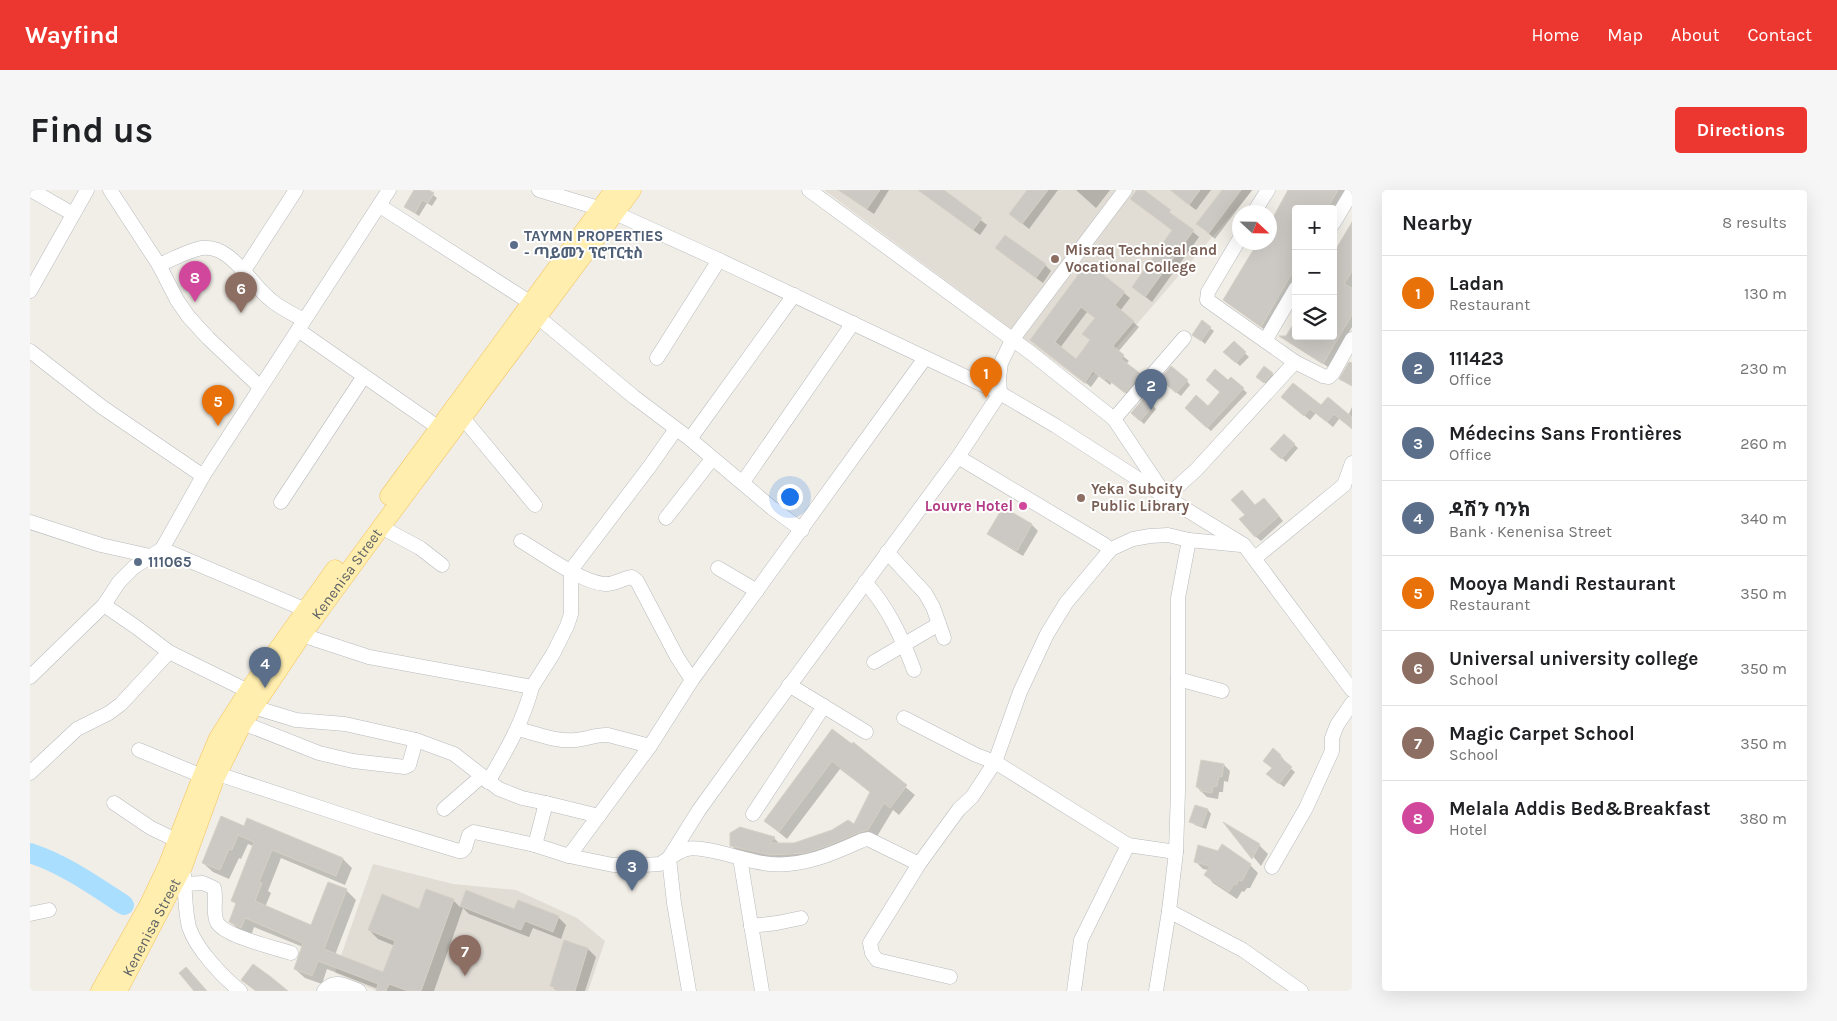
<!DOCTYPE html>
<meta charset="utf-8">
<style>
:root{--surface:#fff;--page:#f6f6f6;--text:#202124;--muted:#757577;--line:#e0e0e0;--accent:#ec3731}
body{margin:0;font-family:Karla,"Noto Sans Ethiopic",sans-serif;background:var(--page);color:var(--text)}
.controls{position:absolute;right:15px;top:15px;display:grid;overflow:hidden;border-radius:5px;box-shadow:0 5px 20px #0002}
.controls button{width:45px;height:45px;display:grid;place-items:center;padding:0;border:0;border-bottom:1px solid var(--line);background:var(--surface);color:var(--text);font:25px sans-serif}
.compass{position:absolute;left:1202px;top:15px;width:45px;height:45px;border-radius:50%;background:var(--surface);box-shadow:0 5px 20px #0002;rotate:112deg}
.you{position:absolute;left:759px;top:306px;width:18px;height:18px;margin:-12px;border:4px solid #fff;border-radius:50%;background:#1a73e8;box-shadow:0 0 0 8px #1a73e833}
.badge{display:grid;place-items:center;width:32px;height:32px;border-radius:50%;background:var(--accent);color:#fff;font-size:16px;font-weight:700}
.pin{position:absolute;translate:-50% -41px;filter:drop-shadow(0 1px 2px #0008)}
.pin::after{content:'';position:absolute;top:26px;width:18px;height:15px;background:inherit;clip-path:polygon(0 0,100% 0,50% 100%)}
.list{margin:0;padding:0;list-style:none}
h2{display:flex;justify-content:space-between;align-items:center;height:65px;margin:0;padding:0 20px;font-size:21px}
h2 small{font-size:16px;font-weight:400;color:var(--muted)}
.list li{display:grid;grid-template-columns:32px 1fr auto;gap:15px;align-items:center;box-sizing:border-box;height:75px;padding:0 20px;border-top:1px solid var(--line)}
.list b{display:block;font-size:19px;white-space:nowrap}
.list p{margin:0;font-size:16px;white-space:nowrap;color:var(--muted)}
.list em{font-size:16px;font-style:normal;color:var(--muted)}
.icon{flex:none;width:28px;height:28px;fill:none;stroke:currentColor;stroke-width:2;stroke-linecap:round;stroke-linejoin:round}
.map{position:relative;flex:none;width:1322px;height:801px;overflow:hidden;border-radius:5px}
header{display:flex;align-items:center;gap:30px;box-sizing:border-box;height:70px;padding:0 25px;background:var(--accent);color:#fff}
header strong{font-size:24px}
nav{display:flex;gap:28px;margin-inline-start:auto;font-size:18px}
.intro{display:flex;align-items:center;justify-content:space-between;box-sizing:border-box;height:120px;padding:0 30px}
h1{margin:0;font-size:35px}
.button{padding:12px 22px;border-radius:5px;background:var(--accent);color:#fff;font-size:18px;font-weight:700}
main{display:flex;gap:30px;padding:0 30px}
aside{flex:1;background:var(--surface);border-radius:5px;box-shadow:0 5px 20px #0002}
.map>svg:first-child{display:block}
</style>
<header>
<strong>Wayfind</strong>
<nav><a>Home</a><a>Map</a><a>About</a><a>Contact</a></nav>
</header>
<div class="intro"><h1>Find us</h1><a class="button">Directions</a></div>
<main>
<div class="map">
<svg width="1322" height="801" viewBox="0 0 1322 801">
<rect width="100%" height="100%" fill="#f1eee7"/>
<g fill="#e1ddd5">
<polygon points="794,0 1223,0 1055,194"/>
<polygon points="343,674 423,694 486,700 547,728 575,751 558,801 347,801 305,783"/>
</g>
<g fill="#0003" fill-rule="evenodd">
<polygon points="385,0 397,0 407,8 402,16 397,13 389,26 375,17"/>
<polygon points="808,0 859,0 844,24"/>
<polygon points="888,0 912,0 957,35 950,45"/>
<polygon points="999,0 1028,0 999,39 981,24"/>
<polygon points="1046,0 1080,0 1066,18"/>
<polygon points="1108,0 1112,0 1169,47 1122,112 1103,97 1143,41 1102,9"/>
<polygon points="1151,0 1181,0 1166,20 1154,11"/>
<polygon points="1193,0 1222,0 1185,49 1168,34"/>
<polygon points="1260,0 1315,0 1303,19 1266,19 1266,87 1235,140 1194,110 1240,52 1240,35"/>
<polygon points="1322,34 1322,137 1298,177 1256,149 1266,146 1303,146"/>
<polygon points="973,64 1015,75 1021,81 1013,93"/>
<path d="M1049,85L1094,103L1100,108L1090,121L1109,137L1088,162L1099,171L1096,174L1116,191L1101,207L1082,192L1080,195L1069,186L1061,197L1008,155ZM1057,122L1066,129L1061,151L1046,170L1030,158Z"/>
<polygon points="1180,138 1184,141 1175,154 1168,148"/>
<polygon points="1204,153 1219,167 1210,176 1199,166"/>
<polygon points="1234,178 1246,187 1239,196 1232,191"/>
<polygon points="1157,191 1160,195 1151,206 1135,193"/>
<polygon points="1198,192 1213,199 1217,203 1181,241 1160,222 1178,217"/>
<polygon points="1258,213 1291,217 1318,226 1322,217 1322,238 1309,229 1303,237 1286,223 1280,230"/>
<polygon points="1123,216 1126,219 1114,234 1106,227"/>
<polygon points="1254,246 1268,258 1256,272 1242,259"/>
<polygon points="1239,314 1253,331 1231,351 1225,346 1225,317"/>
<polygon points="973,319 1002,335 1008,341 993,366 965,349 959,343"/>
<polygon points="802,541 822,555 823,554 885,605 869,625 863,620 846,648 773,673 709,664 701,655 710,639 744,648 750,654 764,654 825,636 841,603 810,579 757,649 735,631"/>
<polygon points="1251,566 1254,570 1253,572 1265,582 1254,597 1242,588 1243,578"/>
<polygon points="1194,575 1200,581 1198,592 1194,591 1193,602 1189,602 1188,609 1177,607 1167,597"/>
<polygon points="1178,620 1181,624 1176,639 1165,635 1161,631"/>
<polygon points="1198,636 1229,655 1238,664 1231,676"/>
<polygon points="215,637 313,669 322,678 315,695 251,668 238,701 241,703 235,717 282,736 316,700 326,710 305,765 354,783 365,756 348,749 339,740 389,720 423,710 430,717 437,702 485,720 528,727 536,735 531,749 503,738 499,747 439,724 433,718 404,801 347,801 348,799 297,779 292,794 275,788 265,779 273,757 224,737 221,746 210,741 200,731 207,715 202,710 223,656 218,654 211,669 209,668 199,689 183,682 173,673"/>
<polygon points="1165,671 1220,675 1228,683 1220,698 1217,698 1214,702 1212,701 1207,709 1183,693 1176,685 1178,680 1173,679"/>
<polygon points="558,759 566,767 555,801 527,801 521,795"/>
</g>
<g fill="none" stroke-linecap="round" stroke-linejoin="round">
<path stroke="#a9deff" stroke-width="20" d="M0,663C34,674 65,696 94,715"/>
</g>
<g fill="#ccc9c4" stroke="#d6d0c5" fill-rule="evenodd">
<polygon points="384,0 399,0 404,3 398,13 392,10 385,23 374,17"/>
<polygon points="809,0 850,0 837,19"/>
<polygon points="888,0 914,0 952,28 943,40"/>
<polygon points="997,0 1018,0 992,34 979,24"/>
<polygon points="1107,0 1114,0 1141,20 1139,22 1164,40 1115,107 1102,97 1142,40 1100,9"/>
<polygon points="1140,0 1170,0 1159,15"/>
<polygon points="1192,0 1211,0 1179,43 1166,34"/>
<polygon points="1258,0 1308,0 1297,19 1266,19 1266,76 1231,137 1193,110 1228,52 1240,52 1240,33"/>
<polygon points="1322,32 1322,81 1314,94 1322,98 1322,125 1293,174 1249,146 1256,146 1266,130 1266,146 1303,146 1303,64"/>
<polygon points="975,45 1016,74 1006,88 965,58"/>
<path d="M1056,71L1095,102L1085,115L1104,131L1083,156L1094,165L1091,169L1111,184L1095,203L1076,188L1074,190L1063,181L1055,193L1000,150L1048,85L1046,84ZM1051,117L1065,128L1052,144L1060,150L1046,169L1025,152Z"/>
<polygon points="1172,130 1181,137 1171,151 1162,145"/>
<polygon points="1204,151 1216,162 1206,173 1193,162"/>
<polygon points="1319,172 1322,173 1322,196 1309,189"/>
<polygon points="1141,176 1158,190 1146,203 1130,189"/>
<polygon points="1234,176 1243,183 1234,193 1226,187"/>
<polygon points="1185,179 1198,190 1201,187 1214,198 1177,238 1155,218 1166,205 1178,216 1190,202 1176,190"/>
<polygon points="1263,193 1291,215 1298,207 1322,227 1322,239 1304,224 1297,232 1280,219 1274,226 1251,207"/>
<polygon points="1115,207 1124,215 1110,231 1101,223"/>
<polygon points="1254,244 1265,254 1251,269 1240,259"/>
<polygon points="1212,300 1225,315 1234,308 1249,326 1225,347 1209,329 1215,325 1201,310"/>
<polygon points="973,317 1002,334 987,361 957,344"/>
<polygon points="802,539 822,554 823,552 877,595 860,618 854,613 838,640 830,642 797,656 775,663 741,665 700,656 700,643 710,637 745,647 740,653 764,653 802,640 818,630 824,634 840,602 802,571 749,642 734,631"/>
<polygon points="1243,558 1251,565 1250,567 1262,577 1249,594 1236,584 1242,578 1233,571"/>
<polygon points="1171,570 1194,574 1192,587 1189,586 1187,596 1183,597 1182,603 1170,601 1171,598 1166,597"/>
<polygon points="1165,615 1178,619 1172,636 1159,632"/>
<polygon points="191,626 214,636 217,628 313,668 306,686 242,660 229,692 232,693 225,711 281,735 298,692 317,699 294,759 353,782 365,751 338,740 352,704 389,719 396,699 424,709 391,801 378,801 359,794 356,801 346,801 348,794 288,771 282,786 264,779 273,753 215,728 211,738 199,732 206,713 201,711 224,652 208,645 202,660 199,659 190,680 172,673"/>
<polygon points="1193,632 1230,654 1222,669"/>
<polygon points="1192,654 1221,674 1212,691 1209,690 1206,695 1204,694 1199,702 1174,685 1180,676 1164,672 1168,655 1188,661"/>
<polygon points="436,700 484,719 488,710 529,726 523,742 495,731 491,740 430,716"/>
<polygon points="534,750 558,758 545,801 526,801 527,798 520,796"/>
<polygon points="223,774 241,787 258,801 226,801 211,790"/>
<polygon points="156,777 177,801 164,801 149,783"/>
</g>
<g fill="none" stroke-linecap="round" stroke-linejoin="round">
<g stroke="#b7babd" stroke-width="15">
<g id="minor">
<polyline points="1,0 43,24"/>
<polyline points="80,0 129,75 147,110 158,126 178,148 230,197"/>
<polyline points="509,0 585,23 689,70 970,203 1026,236 1136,307 1214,355 1322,500"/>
<polyline points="779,0 1001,163 1084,229 1133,302"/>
<polyline points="350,16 501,113"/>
<polyline points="1224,22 1238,0"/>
<polyline points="1303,34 1322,2"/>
<polyline points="1210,48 1178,102 1177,110 1265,172"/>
<path d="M129,75C141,70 159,60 172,58C201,54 220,94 241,110C250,118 263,124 274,130"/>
<polyline points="213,82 266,0"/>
<polyline points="0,101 57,0"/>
<polyline points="508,127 604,207 660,249 742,318 772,340"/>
<polyline points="268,140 409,238"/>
<polyline points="1235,151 1266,98"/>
<polyline points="0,161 72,217 173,286"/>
<polyline points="627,168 689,70"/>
<polyline points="895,168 662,490 620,556 539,666 583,675 614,675 630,674 639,668 669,620 726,541 928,267 970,203 969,187 971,173 982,150 1095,0"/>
<polyline points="433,228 505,315"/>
<polyline points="1084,229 1154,148"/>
<polyline points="660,249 764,105"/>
<polyline points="928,267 1075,355"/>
<polyline points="713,292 823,133"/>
<polyline points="1136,307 1166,280 1265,172 1293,186 1299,187 1303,183 1322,149"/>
<polyline points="251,312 334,186"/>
<polyline points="636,328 682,269"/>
<polyline points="0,332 71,355 120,366"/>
<polyline points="351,337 390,358 412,375"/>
<path d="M491,351C512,363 552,393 575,394C584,395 593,388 602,387L607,391L647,467L662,490"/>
<polyline points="132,359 276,420"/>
<polyline points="857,362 895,403 903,417 914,448"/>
<polyline points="1225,368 1314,295 1322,273"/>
<polyline points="688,378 727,401"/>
<path d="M835,392C858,417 872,448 884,480"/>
<polyline points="74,415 106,437 139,462 218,501"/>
<polyline points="272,445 339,467 502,497 523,464 537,436 541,424 541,380 620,276 646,239"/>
<polyline points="844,472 909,434"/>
<polyline points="0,487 74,415 89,392 104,377 132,359 173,286 359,0"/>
<polyline points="1148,489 1192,501"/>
<polyline points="759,495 836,542"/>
<polyline points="223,517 266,530 315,534 386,550 424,564 469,599 492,608 516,613"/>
<polyline points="874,528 946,565 965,572 1098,655"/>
<polyline points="213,533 289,563 323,571 375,577 379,575 386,550"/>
<path d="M488,539C507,544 527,552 546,550C557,549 567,544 578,545L620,556"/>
<polyline points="109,560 172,586"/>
<polyline points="0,583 47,539 79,523 91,514 139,462"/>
<polyline points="188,584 346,636 429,661 432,661 435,658 439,645 444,642 505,655 539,666"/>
<path d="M458,592C476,561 493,532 502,497"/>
<polyline points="84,613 121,638 148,651"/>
<polyline points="414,619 452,586"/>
<polyline points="723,624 794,516"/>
<polyline points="505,655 516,613 569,626"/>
<polyline points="710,668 732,801"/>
<polyline points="1242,677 1276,618 1302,561 1302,548 1307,535 1322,513"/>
<path d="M154,685C155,702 155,721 159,737C166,759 192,786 210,801"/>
<path d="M155,694L173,693L184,698C187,709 182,722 187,732C193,746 246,758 261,763"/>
<polyline points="1139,721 1213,760 1271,801"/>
<polyline points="0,724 19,720"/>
<polyline points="721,736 747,733 771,728"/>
<polyline points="920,787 847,770 842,763 840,753 889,674 929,619 942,607 965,572 990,502 1017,444 1036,413 1081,359 1103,349 1120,346 1138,345 1159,350"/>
<path d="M294,801C304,788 317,796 329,801"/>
<path d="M659,801L644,713L639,668C645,665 651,660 657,659C673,654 720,673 740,674C774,677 804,663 833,650L838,649L889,674"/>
<polyline points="1044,801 1051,750 1098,655 1146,662"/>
<polyline points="1126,801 1139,721 1146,662 1148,601 1148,408 1159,350 1211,355"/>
</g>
</g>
<g stroke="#f4c25d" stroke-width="19">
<g id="major">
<polyline points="359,306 584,0"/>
<polyline points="70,801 118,716 138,674 172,586 188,548 218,501 305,379"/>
<path id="s1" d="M88,801L153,677L185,589L213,533L272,445L351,337L602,0"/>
</g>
</g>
<use href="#minor" stroke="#fff" stroke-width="14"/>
<use href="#major" stroke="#ffeeae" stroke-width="18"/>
</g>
<g fill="#5c6f8a" stroke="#fff" stroke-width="2">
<circle cx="484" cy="55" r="5"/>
<circle cx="108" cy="372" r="5"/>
</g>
<g fill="#8d6e63" stroke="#fff" stroke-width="2">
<circle cx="1025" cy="69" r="5"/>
<circle cx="1051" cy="308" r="5"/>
</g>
<circle fill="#d1479c" stroke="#fff" stroke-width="2" cx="993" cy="316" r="5"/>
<g text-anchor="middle" stroke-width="4" stroke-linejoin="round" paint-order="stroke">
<g font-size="15" font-weight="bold" fill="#4e5e75" stroke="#fff" text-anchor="start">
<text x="494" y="51">TAYMN PROPERTIES<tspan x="494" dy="17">- ጣይመን ፕሮፐርቲስ</tspan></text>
<text x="118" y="377">111065</text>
</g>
<g font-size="15" font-weight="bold" fill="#785e54" stroke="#fff" text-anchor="start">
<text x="1035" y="65">Misraq Technical and<tspan x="1035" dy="17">Vocational College</tspan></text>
<text x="1061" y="304">Yeka Subcity<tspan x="1061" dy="17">Public Library</tspan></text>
</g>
<g font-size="15" font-weight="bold" fill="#b23c85" stroke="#fff" text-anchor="end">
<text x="983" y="321">Louvre Hotel</text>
</g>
<g font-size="15" fill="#5e6367" stroke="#fff">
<text dy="5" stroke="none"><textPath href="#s1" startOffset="478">Kenenisa Street</textPath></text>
<text dy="5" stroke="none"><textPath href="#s1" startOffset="72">Kenenisa Street</textPath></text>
</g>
</g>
</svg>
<div class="controls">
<button>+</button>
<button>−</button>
<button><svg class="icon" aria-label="layers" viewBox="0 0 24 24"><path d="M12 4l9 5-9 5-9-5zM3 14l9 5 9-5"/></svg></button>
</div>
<svg class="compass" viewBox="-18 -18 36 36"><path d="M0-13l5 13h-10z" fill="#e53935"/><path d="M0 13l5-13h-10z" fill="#757577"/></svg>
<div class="you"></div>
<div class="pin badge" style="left:956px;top:208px;background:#e8710a">1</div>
<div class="pin badge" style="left:1121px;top:220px;background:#5c6f8a">2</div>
<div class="pin badge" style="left:602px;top:701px;background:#5c6f8a">3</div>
<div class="pin badge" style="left:235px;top:498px;background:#5c6f8a">4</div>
<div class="pin badge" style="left:188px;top:236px;background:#e8710a">5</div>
<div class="pin badge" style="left:211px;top:123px;background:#8d6e63">6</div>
<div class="pin badge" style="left:435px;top:786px;background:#8d6e63">7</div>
<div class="pin badge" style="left:165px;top:112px;background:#d1479c">8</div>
</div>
<aside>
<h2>Nearby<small>8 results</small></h2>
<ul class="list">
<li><span class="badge" style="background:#e8710a">1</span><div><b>Ladan</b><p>Restaurant</p></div><em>130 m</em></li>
<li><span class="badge" style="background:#5c6f8a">2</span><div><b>111423</b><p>Office</p></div><em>230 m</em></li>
<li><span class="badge" style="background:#5c6f8a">3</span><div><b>Médecins Sans Frontières</b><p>Office</p></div><em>260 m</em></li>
<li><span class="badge" style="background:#5c6f8a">4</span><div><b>ዳሽን ባንክ</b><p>Bank · Kenenisa Street</p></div><em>340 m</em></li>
<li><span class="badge" style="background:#e8710a">5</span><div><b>Mooya Mandi Restaurant</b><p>Restaurant</p></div><em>350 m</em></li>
<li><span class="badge" style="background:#8d6e63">6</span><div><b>Universal university college</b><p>School</p></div><em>350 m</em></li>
<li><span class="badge" style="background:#8d6e63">7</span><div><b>Magic Carpet School</b><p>School</p></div><em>350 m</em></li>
<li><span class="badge" style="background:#d1479c">8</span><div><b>Melala Addis Bed&amp;Breakfast</b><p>Hotel</p></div><em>380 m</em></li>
</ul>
</aside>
</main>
